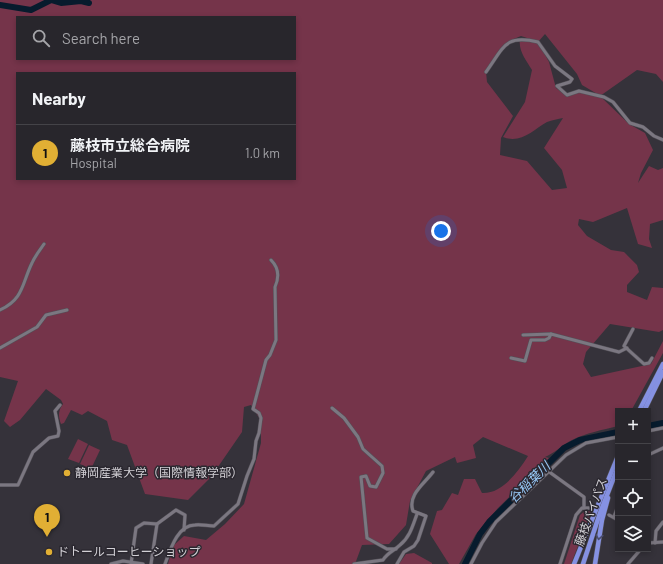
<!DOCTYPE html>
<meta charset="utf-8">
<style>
:root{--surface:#28262c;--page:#302e34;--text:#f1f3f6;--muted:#a5a5a9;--line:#444348;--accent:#e1af34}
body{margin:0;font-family:Barlow,"Noto Sans JP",sans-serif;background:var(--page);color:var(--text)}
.controls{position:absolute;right:12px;bottom:12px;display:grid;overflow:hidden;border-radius:0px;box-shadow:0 2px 6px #0003}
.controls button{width:36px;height:36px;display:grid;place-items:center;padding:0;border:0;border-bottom:1px solid var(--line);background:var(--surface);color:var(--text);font:20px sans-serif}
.you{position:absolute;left:441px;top:231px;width:14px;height:14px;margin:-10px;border:3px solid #fff;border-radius:50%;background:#1a73e8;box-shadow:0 0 0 6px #1a73e833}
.badge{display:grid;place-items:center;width:26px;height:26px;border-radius:50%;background:var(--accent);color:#111;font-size:13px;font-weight:700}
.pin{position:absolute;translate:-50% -33px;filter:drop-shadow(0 1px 2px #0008)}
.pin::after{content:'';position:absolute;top:21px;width:14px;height:12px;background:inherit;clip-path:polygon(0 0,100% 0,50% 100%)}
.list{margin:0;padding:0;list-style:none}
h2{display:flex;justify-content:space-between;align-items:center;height:52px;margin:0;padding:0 16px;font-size:17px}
h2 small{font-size:13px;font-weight:400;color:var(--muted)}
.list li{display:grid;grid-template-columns:26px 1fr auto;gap:12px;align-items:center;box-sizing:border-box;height:56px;padding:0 16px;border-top:1px solid var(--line)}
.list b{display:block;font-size:15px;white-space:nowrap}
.list p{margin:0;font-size:13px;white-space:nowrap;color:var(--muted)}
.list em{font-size:13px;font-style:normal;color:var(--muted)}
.icon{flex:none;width:22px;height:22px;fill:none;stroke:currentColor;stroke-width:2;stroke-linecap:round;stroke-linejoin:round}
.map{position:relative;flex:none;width:663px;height:564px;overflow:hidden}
.search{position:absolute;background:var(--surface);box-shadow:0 2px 6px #0003;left:16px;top:16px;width:280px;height:44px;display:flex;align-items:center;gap:10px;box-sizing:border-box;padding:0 14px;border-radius:0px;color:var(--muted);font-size:15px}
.panel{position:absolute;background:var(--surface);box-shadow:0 2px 6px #0003;left:16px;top:72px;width:280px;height:108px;border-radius:0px}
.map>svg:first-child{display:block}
</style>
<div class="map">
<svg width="663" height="564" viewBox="0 0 663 564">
<rect width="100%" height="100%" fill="#35323a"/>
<g fill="#75344a" fill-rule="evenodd">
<path d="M0,0H663V82L656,74L637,70L600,96L629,124L645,133L653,150L641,173L638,183L649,166L658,170L663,168V220L650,224L649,239L652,248L638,244L627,208L593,222L579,219L578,225L587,236L611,250L624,252L637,265L639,272L627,285V292L647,300L652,287L663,288V330L659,332L610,324L586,352L583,364L591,377L651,364L663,341V353L631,411H618V426C602,430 586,433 572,440C562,445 555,453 545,457L549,458L498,508L476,534L459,564H449L430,534L437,511L442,510L452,493L458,495L464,479H475L482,493C502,494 518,472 528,456L483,437L473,445L476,458L457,463L455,457L426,471L410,501L406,525L389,544L362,545L355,564H370H168L173,546L184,536L206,540L225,524L244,504L261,443V421L251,405L244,407L242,432L211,477L188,500L145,494L127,445L112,440L107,421L88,411L82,415L71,410L64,423L61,424C58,416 58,411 63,404L61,400L46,389L20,420L10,427L4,421L18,381L0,377ZM17,17H295V59H17ZM545,34L577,74L582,85L599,95L576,91L567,96L556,88L549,62L538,42ZM521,36L533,40L520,38C518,51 526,60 532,70L525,102L503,137C521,144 533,130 547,122C552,120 558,119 563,118L544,148L562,170L567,188L552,190L527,161L500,155L501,138L513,116L487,82L486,72L509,41ZM17,73H295V179H17Z"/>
<polygon points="78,439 88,444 79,463 68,459"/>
<polygon points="89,445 100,450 91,469 80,464"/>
<polygon points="586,510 591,512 571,564 564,564 580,515"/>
<polygon points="414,553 432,563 432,564 399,564 406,554"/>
</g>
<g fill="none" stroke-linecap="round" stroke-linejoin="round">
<g stroke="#071b2d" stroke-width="6">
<polyline points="0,5 31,10 51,0 61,3 81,1 89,3"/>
<polyline points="648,426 663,423"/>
<polyline points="465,564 480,534 489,522 564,448 580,440 618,432"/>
</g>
<g stroke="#535057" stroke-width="4">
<g id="minor">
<path d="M486,72C504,47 505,34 538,42L555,66L572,79L570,82L557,86L567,95L579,91L604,97L613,102L630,123L643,127L654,136L663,140"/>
<path d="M0,310C24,299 22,283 32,263C35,256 40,250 44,244"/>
<polyline points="633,329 624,346 644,364 649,363 652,358"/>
<polyline points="523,335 551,334 619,352 627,348"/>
<polyline points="0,348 37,327 46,315 67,310"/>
<polyline points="511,358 525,361 531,340 545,340 549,338 551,334"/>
<polyline points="332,408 344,418 358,437 363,449 382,466 383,473 376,487 370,486 366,476 361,477 367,538 387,549 396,549"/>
<polyline points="648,431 663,428"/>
<polyline points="648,455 663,448"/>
<polyline points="548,471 584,497 584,508"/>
<polyline points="0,485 18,485 33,452 49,438 58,436 59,431 55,411 60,405"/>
<polyline points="609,515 618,520"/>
<polyline points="614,517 618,506"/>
<polyline points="648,543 663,542"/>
<polyline points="655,543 656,531 663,522"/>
<polyline points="111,564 123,561 143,564"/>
<polyline points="131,564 136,528 144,523 157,524 176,510 185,515 184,530"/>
<polyline points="151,564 157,524"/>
<path d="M165,564C170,551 177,525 195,525C201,524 207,526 214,526L238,504L247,476L254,459L256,441L259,433L261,418L259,413L253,409L266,360L270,355L276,340L275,287C279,278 279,268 271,260"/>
<path d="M354,564L383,560C388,552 394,551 400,545C410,537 413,525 417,514"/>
<path d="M397,564L404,552L414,546L418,540L426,516L413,511C407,495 425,483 433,472"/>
<polyline points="471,564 482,543 496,522 566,455 586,443 618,437"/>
<polyline points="560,564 576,515 582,508 591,508"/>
<polyline points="628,564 641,549"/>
</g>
</g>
<g stroke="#535057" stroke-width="5.5">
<g id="highway">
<polyline points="639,411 663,364"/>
<polyline points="644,411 663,372"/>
<polyline points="574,564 618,456"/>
<polyline points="583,564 600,513 618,467"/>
<polyline points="595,564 602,520 608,498"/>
</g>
</g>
<use href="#minor" stroke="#7b7781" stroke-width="3"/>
<use href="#highway" stroke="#8591e2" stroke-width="4.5"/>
</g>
<defs><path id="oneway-chevron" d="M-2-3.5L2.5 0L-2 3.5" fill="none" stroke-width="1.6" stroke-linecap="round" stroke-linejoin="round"/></defs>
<use stroke="#4a4d6e" href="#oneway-chevron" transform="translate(599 537) rotate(100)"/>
<g fill="#e1af34" stroke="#2b2830" stroke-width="1.5">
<circle cx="67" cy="473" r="4"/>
<circle cx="49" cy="552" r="4"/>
</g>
<g text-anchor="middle" stroke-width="3" stroke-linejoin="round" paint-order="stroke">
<g font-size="12" fill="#d2d0d5" stroke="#2b2830" text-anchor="start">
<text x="75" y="477">静岡産業大学（国際情報学部）</text>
<text x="57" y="556">ドトールコーヒーショップ</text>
</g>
<g font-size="12" fill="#d2d0d5" stroke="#2b2830">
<text transform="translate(591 512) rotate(-70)" y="4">藤枝バイパス</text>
</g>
<g font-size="13" font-style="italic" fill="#98c9f8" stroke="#2b2830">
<text transform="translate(529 482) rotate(-44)" y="5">谷稲葉川</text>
</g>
</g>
</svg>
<div class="controls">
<button>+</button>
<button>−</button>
<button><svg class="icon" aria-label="locate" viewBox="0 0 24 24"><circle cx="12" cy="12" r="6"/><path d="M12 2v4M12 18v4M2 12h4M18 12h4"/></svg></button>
<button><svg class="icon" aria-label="layers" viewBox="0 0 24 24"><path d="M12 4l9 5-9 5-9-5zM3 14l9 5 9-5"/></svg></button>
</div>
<div class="you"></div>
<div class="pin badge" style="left:47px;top:537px">1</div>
<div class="search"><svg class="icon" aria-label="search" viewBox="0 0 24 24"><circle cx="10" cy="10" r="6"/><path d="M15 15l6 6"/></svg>Search here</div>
<section class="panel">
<h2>Nearby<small></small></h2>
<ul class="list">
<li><span class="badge">1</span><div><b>藤枝市立総合病院</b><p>Hospital</p></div><em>1.0 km</em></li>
</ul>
</section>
</div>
